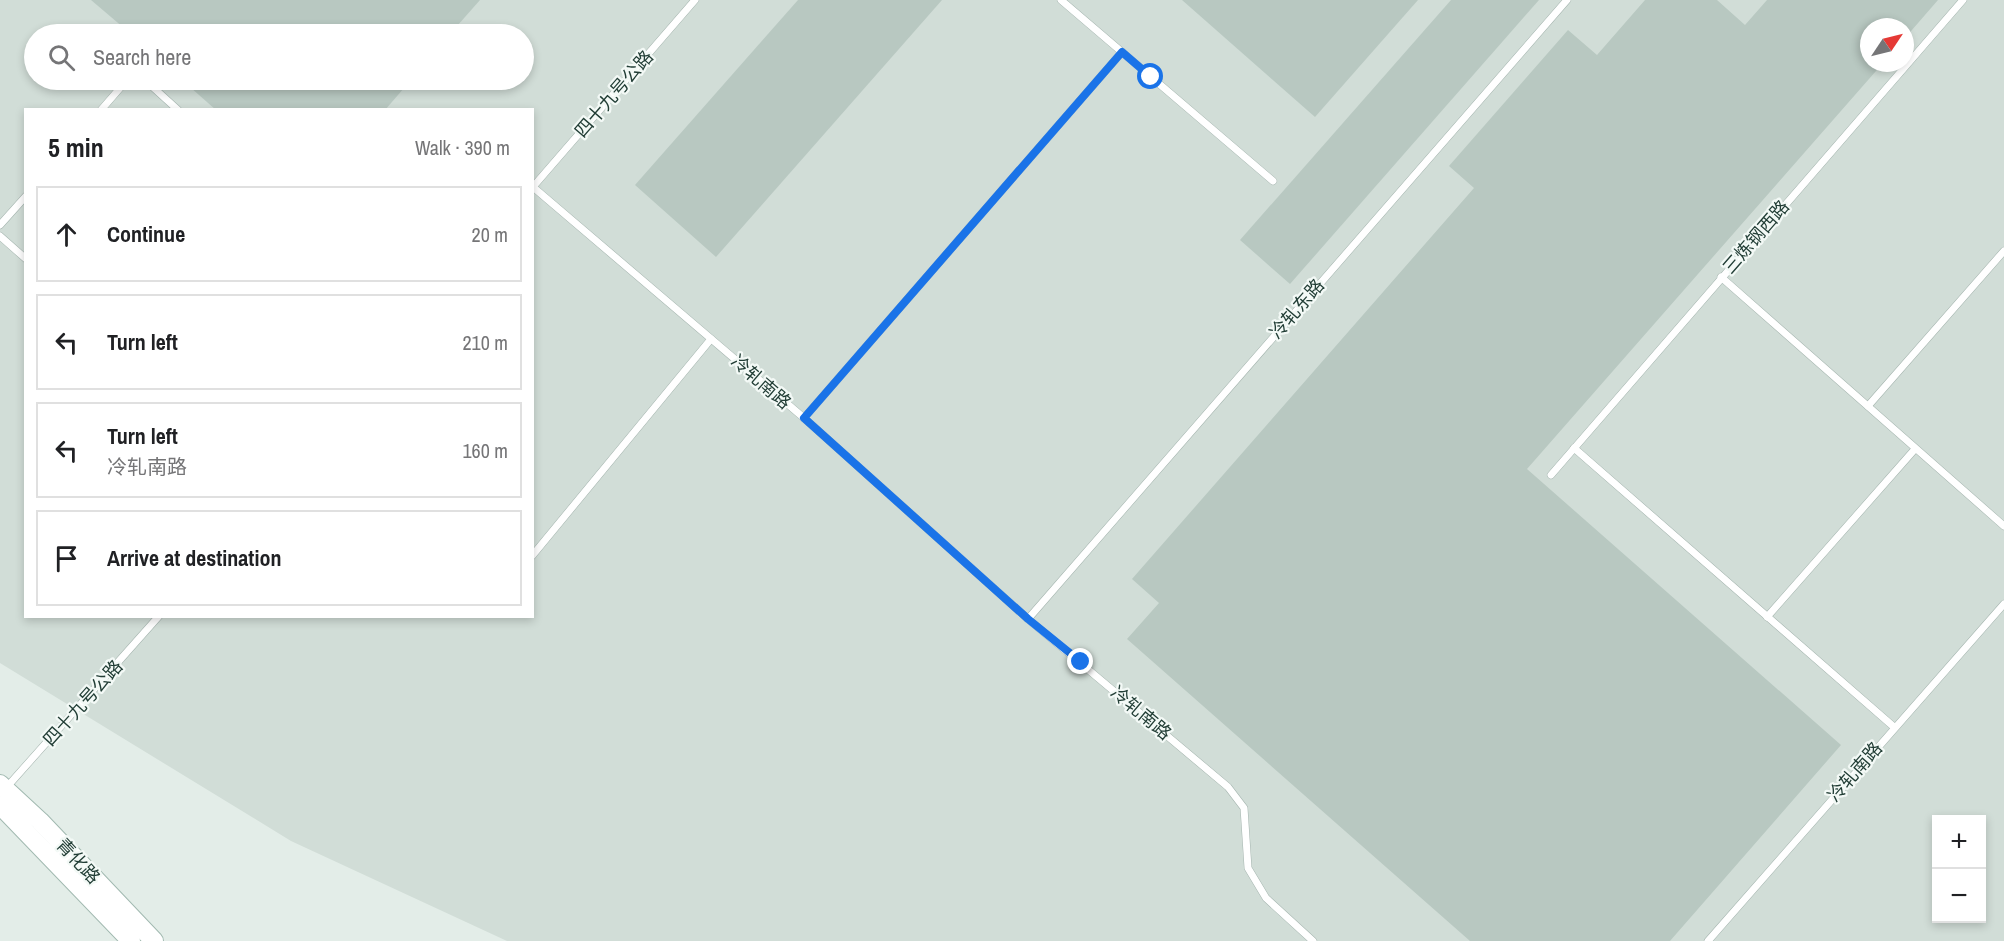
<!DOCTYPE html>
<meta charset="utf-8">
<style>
:root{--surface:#fff;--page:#f2f2f2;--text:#202124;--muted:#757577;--line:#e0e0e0}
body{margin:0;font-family:"Archivo Narrow","Noto Sans SC",sans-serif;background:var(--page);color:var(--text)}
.controls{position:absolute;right:18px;bottom:18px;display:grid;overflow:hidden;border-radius:0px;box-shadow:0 3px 9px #0003}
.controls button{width:54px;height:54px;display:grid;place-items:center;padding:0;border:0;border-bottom:2px solid var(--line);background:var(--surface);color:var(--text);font:30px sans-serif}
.compass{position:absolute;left:1860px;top:18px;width:54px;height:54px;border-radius:50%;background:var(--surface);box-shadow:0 3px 9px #0003;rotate:55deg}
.stop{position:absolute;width:18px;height:18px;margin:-14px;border:4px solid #1a73e8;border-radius:50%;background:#fff}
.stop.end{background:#1a73e8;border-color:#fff;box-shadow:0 2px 6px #0008}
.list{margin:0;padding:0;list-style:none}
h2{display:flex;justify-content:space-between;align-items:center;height:78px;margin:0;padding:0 24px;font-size:26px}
h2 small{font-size:20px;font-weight:400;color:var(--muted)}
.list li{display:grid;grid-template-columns:39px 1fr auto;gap:18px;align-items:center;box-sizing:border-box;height:96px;margin:0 12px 12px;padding:0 12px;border:2px solid var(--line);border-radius:0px}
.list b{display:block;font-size:22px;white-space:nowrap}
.list p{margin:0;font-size:20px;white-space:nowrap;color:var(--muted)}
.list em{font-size:20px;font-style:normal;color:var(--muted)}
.icon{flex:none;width:33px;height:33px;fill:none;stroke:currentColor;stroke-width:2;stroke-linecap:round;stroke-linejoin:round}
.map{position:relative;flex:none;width:2004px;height:941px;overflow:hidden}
.search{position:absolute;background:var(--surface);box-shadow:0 3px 9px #0003;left:24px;top:24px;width:510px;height:66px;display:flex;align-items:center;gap:15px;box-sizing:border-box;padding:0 21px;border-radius:33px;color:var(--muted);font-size:22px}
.panel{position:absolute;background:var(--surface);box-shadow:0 3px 9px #0003;left:24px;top:108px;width:510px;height:510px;border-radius:0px}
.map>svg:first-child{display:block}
</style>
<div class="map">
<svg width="2004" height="941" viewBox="0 0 2004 941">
<rect width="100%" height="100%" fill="#e3ede8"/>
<path fill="#d1ddd7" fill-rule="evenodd" d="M0,0H2004V941H507L291,841L0,663ZM1869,27H1905V63H1869ZM34,34H524V80H34ZM26,110H532V616H26ZM1936,820H1982V918H1936Z"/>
<g fill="#b8c8c1">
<polygon points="91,0 480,0 450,34 131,34"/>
<polygon points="798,0 942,0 716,257 635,185"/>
<polygon points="1182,0 1418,0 1315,117"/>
<polygon points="1451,0 1539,0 1290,284 1240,240"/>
<polygon points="1645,0 1717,0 1745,25 1767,0 1938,0 1905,38 1905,27 1869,27 1869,63 1883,63 1527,469 1841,745 1670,941 1470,941 1127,639 1159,603 1132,579 1474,188 1449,166 1568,30 1597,55"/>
<polygon points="182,80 411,80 385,110 216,110"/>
</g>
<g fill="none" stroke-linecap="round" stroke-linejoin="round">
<g stroke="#a5b5af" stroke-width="8">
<g id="lane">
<polyline points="1061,0 1273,181"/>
<polyline points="145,80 178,110"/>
<polyline points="101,110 127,80"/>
<polyline points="533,187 804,418 1028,619 1228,787 1244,808 1248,868 1266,898 1313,941"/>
<polyline points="532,188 695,0"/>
<polyline points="0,225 26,196"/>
<polyline points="0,236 26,259"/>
<polyline points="1721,277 2004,526"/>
<polyline points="1868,406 2004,251"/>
<polyline points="804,418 1122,52"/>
<polyline points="1574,448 1894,727"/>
<polyline points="1551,475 1963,0"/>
<polyline points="532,556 711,339"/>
<polyline points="1767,617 1915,449"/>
<polyline points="1028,619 1567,0"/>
<polyline points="6,788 159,616"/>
<polyline points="1708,941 2004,604"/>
</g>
</g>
<g stroke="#a1b9b0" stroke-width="20">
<g id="secondary">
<polyline points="0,784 40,821 154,941"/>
<polyline points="0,805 131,941"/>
</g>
</g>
<use href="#lane" stroke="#fff" stroke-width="7"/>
<use href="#secondary" stroke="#fff" stroke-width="18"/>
</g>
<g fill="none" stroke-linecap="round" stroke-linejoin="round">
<polyline stroke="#1a73e8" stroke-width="8" points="1081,662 1028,619 804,418 1122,52 1151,77"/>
</g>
<g text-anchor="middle" stroke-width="4.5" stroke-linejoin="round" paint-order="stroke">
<g font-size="18" fill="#223e36" stroke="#f3f9f6">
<text transform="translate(614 94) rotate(-49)" y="6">四十九号公路</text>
<text transform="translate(1756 237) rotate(-49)" y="6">三炼钢西路</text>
<text transform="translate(1297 309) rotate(-49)" y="6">冷轧东路</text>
<text transform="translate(761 382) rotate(41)" y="6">冷轧南路</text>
<text transform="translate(83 703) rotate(-48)" y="6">四十九号公路</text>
<text transform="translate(1141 713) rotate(40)" y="6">冷轧南路</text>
<text transform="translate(1855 772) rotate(-49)" y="6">冷轧南路</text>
<text transform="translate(78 861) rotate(47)" y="6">青化路</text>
</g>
</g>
</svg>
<div class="controls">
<button>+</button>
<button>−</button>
</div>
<svg class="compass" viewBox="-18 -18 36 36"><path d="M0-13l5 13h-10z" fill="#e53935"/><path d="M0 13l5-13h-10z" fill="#757577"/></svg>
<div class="stop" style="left:1151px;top:77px"></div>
<div class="stop end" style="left:1081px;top:662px"></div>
<div class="search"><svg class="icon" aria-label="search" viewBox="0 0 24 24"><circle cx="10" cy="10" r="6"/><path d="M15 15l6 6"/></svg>Search here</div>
<section class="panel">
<h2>5 min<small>Walk · 390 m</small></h2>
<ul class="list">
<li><svg class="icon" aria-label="ahead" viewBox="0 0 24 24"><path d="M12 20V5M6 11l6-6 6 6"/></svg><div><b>Continue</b></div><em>20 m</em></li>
<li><svg class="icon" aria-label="left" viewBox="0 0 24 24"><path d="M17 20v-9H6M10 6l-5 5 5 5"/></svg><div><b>Turn left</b></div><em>210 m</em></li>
<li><svg class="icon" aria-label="left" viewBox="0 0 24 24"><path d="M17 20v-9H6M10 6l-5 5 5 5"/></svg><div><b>Turn left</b><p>冷轧南路</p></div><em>160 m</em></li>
<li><svg class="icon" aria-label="arrive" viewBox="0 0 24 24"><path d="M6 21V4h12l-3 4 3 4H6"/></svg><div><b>Arrive at destination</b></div></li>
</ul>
</section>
</div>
